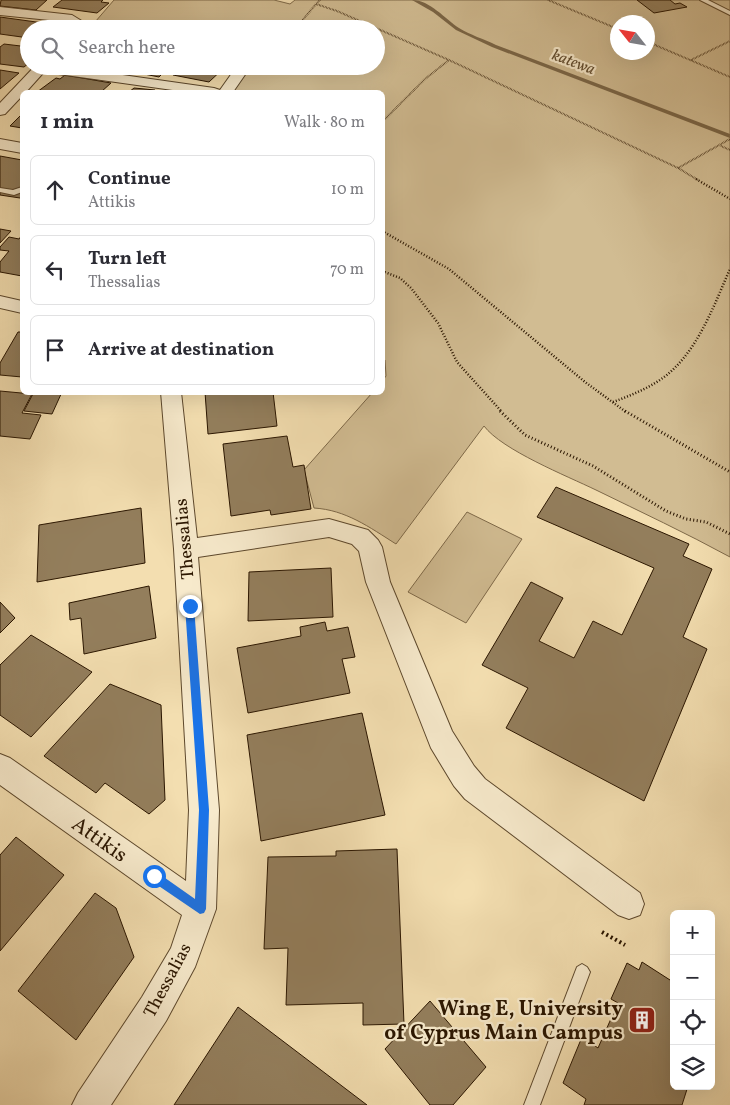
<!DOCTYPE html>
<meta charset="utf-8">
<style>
:root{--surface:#fff;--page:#f7f7f7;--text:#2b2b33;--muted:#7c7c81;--line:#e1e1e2}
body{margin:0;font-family:Vollkorn,serif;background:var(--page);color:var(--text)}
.controls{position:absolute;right:15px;bottom:15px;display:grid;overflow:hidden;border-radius:8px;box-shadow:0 5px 20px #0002}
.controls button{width:45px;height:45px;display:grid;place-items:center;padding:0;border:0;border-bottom:1px solid var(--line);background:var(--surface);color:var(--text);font:25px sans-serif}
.compass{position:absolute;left:610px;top:15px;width:45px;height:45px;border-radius:50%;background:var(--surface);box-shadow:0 5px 20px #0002;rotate:301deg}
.stop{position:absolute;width:15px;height:15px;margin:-11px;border:4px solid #1a73e8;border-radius:50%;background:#fff}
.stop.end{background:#1a73e8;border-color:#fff;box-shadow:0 1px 5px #0008}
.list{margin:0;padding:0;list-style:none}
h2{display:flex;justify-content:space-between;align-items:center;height:65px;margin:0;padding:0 20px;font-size:21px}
h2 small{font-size:16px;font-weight:400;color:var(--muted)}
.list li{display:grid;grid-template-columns:32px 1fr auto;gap:15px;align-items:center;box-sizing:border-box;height:70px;margin:0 10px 10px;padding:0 10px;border:1px solid var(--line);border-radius:8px}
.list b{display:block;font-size:19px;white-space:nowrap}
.list p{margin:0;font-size:16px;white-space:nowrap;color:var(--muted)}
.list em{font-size:16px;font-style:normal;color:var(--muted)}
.icon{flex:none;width:28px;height:28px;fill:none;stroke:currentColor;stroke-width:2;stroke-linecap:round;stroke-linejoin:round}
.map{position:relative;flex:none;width:730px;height:1105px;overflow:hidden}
.search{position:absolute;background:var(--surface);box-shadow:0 5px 20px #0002;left:20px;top:20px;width:365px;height:55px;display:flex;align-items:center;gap:12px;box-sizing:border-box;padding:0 18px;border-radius:28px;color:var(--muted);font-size:19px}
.panel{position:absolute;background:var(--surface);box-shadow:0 5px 20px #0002;left:20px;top:90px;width:365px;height:305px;border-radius:8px}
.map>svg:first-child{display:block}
</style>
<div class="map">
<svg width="730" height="1105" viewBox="0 0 730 1105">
<rect width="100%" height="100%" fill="#f3deb0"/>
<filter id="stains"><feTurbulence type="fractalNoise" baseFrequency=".004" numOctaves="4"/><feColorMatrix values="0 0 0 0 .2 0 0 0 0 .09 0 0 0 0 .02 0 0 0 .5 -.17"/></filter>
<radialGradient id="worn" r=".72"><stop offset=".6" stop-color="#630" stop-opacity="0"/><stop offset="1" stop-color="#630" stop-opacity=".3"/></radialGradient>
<g fill="#d1bc92" stroke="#7e6949" fill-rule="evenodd">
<path d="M114,0H274L290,4L295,0H730V557C686,533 641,512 596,490C567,476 502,450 484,426L396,544C369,527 346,510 314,508L304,470L372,393L382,392L383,380L386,376L385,360H382V92H233L249,66H376V29H89ZM618,22H648V52H618Z"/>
<polygon points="467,512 522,539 466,623 408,592"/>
</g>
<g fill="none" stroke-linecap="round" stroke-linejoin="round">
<path fill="#7a6546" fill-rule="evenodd" d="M412,0C430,0 445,19 459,28C470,35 484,39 496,45L730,134V138L492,47L456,30L433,12Z"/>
</g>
<g fill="#937e5c" stroke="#2b1600">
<polygon points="1,0 47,0 36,10 0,6"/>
<polygon points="62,0 103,0 101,2 109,3 97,13 53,7"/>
<polygon points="637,0 670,0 675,4 680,3 687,7 654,13"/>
<polygon points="0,17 58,25 54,29 29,29 29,38 0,34"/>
<polygon points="4,44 29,47 29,63 24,67 0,64 0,47"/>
<polygon points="152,66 170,66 159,77 144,74"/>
<polygon points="183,66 226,66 209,82 173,75"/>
<polygon points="0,70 19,73 0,89"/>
<polygon points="65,75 111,83 101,92 37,92 56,78 60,79"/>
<polygon points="134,88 155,90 154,92 129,92"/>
<polygon points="22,114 22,128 10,126"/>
<polygon points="0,156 22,160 22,196 20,198 0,195"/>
<polygon points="0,229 11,231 0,243"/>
<polygon points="22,235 22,276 0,272 0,262 9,251 0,250 0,247 9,237 19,239"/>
<polygon points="18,332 22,332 22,377 0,375 0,363"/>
<polygon points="0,391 32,394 22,413 41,415 30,439 0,436"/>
<polygon points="34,392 62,392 52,414 24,411"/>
<polygon points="205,392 273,392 277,426 208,434"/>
<polygon points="287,436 293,467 304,465 311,509 271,515 270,510 231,516 223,444"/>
<polygon points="556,487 689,544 683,556 712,569 683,637 707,649 644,801 506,728 528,688 482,665 531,582 563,598 539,641 574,658 593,621 622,635 654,568 537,517"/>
<polygon points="141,508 145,563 37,582 39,525"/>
<polygon points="331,568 333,617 248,621 249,572"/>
<polygon points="149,586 156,638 84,654 81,618 70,620 69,603"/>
<polygon points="0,602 15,618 0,633"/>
<polygon points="325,622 327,631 348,627 355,657 342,659 350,693 248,713 237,648 301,636 300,627"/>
<polygon points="31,635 92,672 31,737 0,715 0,665"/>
<polygon points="110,684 161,705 165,800 149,814 105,783 96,793 44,756"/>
<polygon points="362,713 385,815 261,841 247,735"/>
<polygon points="16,837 64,875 0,951 0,855"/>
<polygon points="397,849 404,1024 363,1025 363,1003 286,1005 288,948 264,949 268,857 336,856 336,851"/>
<polygon points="95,893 116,908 134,957 76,1040 18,991"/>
<polygon points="642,962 670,980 674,969 674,1086 688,1086 682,1105 584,1105 586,1099 563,1083 582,1037 598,1048 618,1003 611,999 627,963 639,970"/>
<polygon points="430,1001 486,1067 453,1105 430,1105 385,1049"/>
<polygon points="238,1007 367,1105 174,1105"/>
</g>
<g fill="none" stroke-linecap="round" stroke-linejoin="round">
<g stroke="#5d482c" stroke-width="2">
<g id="service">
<polygon points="700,0 708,0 730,11 730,15"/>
<polygon points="22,187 22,192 14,195 0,192 0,188 13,190"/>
<polygon points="582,964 587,967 590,972 540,1105 524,1105 577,967"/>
</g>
</g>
<g stroke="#5d482c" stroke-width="2">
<g id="minor">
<polygon points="0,7 72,15 85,23 82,29 69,29 72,24 69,22 0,15"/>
<polygon points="35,66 59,66 214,88 220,90 237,66 251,66 233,92 187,92 44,72 26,92 22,92 22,96 5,114 0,115 0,103"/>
<polygon points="0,139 22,143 22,153 0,149"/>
<polygon points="0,296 22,301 22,313 0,308"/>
<polygon points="161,392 181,392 197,538 329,519 368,530 378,540 382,547 390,582 452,731 474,766 485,779 640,893 644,904 640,915 629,919 618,915 465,799 454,786 431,748 366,582 359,551 352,544 329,537 198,557 219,810 216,909 195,967 166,1021 111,1105 72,1105 78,1093 142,997 171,948 182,915 0,785 0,754 10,758 186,881 189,810 174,549"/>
</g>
</g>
<g stroke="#2b1600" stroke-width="2" stroke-dasharray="0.5 1" stroke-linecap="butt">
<polyline points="320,0 316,4 337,11 449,60 678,168 698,180"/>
<polyline points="548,0 618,29"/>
<polyline points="295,29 316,4"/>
<polyline points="648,42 730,77"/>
<polyline points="691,60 730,41"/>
<polyline points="382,122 425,79 449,60"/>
<polyline points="721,146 730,150"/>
<polyline points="678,168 730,139"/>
</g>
<g stroke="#2b1600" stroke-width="2.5" stroke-dasharray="1 2" stroke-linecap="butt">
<polyline points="696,179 730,199"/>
<polyline points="382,231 449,269 585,382 626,412"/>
<polyline points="382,271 400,278 411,288 438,323 457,362 502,412"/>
<path d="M613,402C632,395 652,387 668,374C699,348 714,305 730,269"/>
</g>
<g stroke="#2b1600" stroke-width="3" stroke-dasharray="1 2.5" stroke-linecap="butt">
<polyline points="500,411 525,435 593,466 666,511 686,519 706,522 730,534"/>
<polyline points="625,411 730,472"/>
</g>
<polyline stroke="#2b1600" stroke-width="4" stroke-dasharray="2 3" stroke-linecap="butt" points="602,932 625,945"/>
<use href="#service" fill="#f7eacc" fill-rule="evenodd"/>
<use href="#minor" fill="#f7eacc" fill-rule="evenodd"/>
</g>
<polygon fill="#1a73e8" points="190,602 194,606 209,810 206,909 204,913 200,914 150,880 149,876 150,873 154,871 158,873 195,899 199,810 185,606"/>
<defs>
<g id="building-square" transform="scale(1.4375)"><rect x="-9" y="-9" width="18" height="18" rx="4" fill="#8f2418" stroke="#f7eacc"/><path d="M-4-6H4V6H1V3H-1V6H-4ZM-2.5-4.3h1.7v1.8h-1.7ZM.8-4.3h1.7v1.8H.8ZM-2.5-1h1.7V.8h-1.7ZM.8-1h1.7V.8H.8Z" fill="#fff"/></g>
</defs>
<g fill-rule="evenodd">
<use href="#building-square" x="642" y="1020"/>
</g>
<g text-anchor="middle" stroke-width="4.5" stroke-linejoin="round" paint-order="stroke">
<g font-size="16" font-style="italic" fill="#604b2e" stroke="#f7eacc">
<text transform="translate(574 61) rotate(21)" y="6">katewa</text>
</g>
<g font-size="18" fill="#2b1600" stroke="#f7eacc">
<text transform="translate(184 539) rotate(-95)" y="6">Thessalias</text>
<text transform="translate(167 980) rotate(-62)" y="6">Thessalias</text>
</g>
<g font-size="21" fill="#2b1600" stroke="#f7eacc">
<text transform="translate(100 839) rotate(35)" y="7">Attikis</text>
</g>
<g font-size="21" font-weight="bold" fill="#2b1600" stroke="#f7eacc" text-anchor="end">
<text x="623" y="1015">Wing Ε, University<tspan x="623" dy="24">of Cyprus Main Campus</tspan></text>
</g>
</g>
<rect width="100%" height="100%" filter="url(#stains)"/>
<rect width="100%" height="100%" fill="url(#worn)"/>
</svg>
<div class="controls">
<button>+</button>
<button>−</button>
<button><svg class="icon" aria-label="locate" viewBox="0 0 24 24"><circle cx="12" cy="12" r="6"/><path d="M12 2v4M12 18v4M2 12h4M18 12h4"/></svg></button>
<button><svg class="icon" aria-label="layers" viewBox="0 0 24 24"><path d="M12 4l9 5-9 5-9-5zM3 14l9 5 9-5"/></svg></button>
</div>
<svg class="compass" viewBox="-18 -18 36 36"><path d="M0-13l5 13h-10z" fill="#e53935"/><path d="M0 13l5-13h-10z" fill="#7c7c81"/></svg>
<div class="stop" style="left:154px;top:876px"></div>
<div class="stop end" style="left:190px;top:606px"></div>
<div class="search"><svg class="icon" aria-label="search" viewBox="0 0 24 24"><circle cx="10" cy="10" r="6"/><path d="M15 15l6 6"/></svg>Search here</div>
<section class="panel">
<h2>1 min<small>Walk · 80 m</small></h2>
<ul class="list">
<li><svg class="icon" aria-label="ahead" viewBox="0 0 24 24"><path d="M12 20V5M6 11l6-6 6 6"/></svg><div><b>Continue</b><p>Attikis</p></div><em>10 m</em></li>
<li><svg class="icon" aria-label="left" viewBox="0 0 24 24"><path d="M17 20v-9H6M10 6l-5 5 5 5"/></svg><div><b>Turn left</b><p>Thessalias</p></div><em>70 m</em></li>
<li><svg class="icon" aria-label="arrive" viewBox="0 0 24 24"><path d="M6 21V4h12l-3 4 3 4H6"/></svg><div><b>Arrive at destination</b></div></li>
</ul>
</section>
</div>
